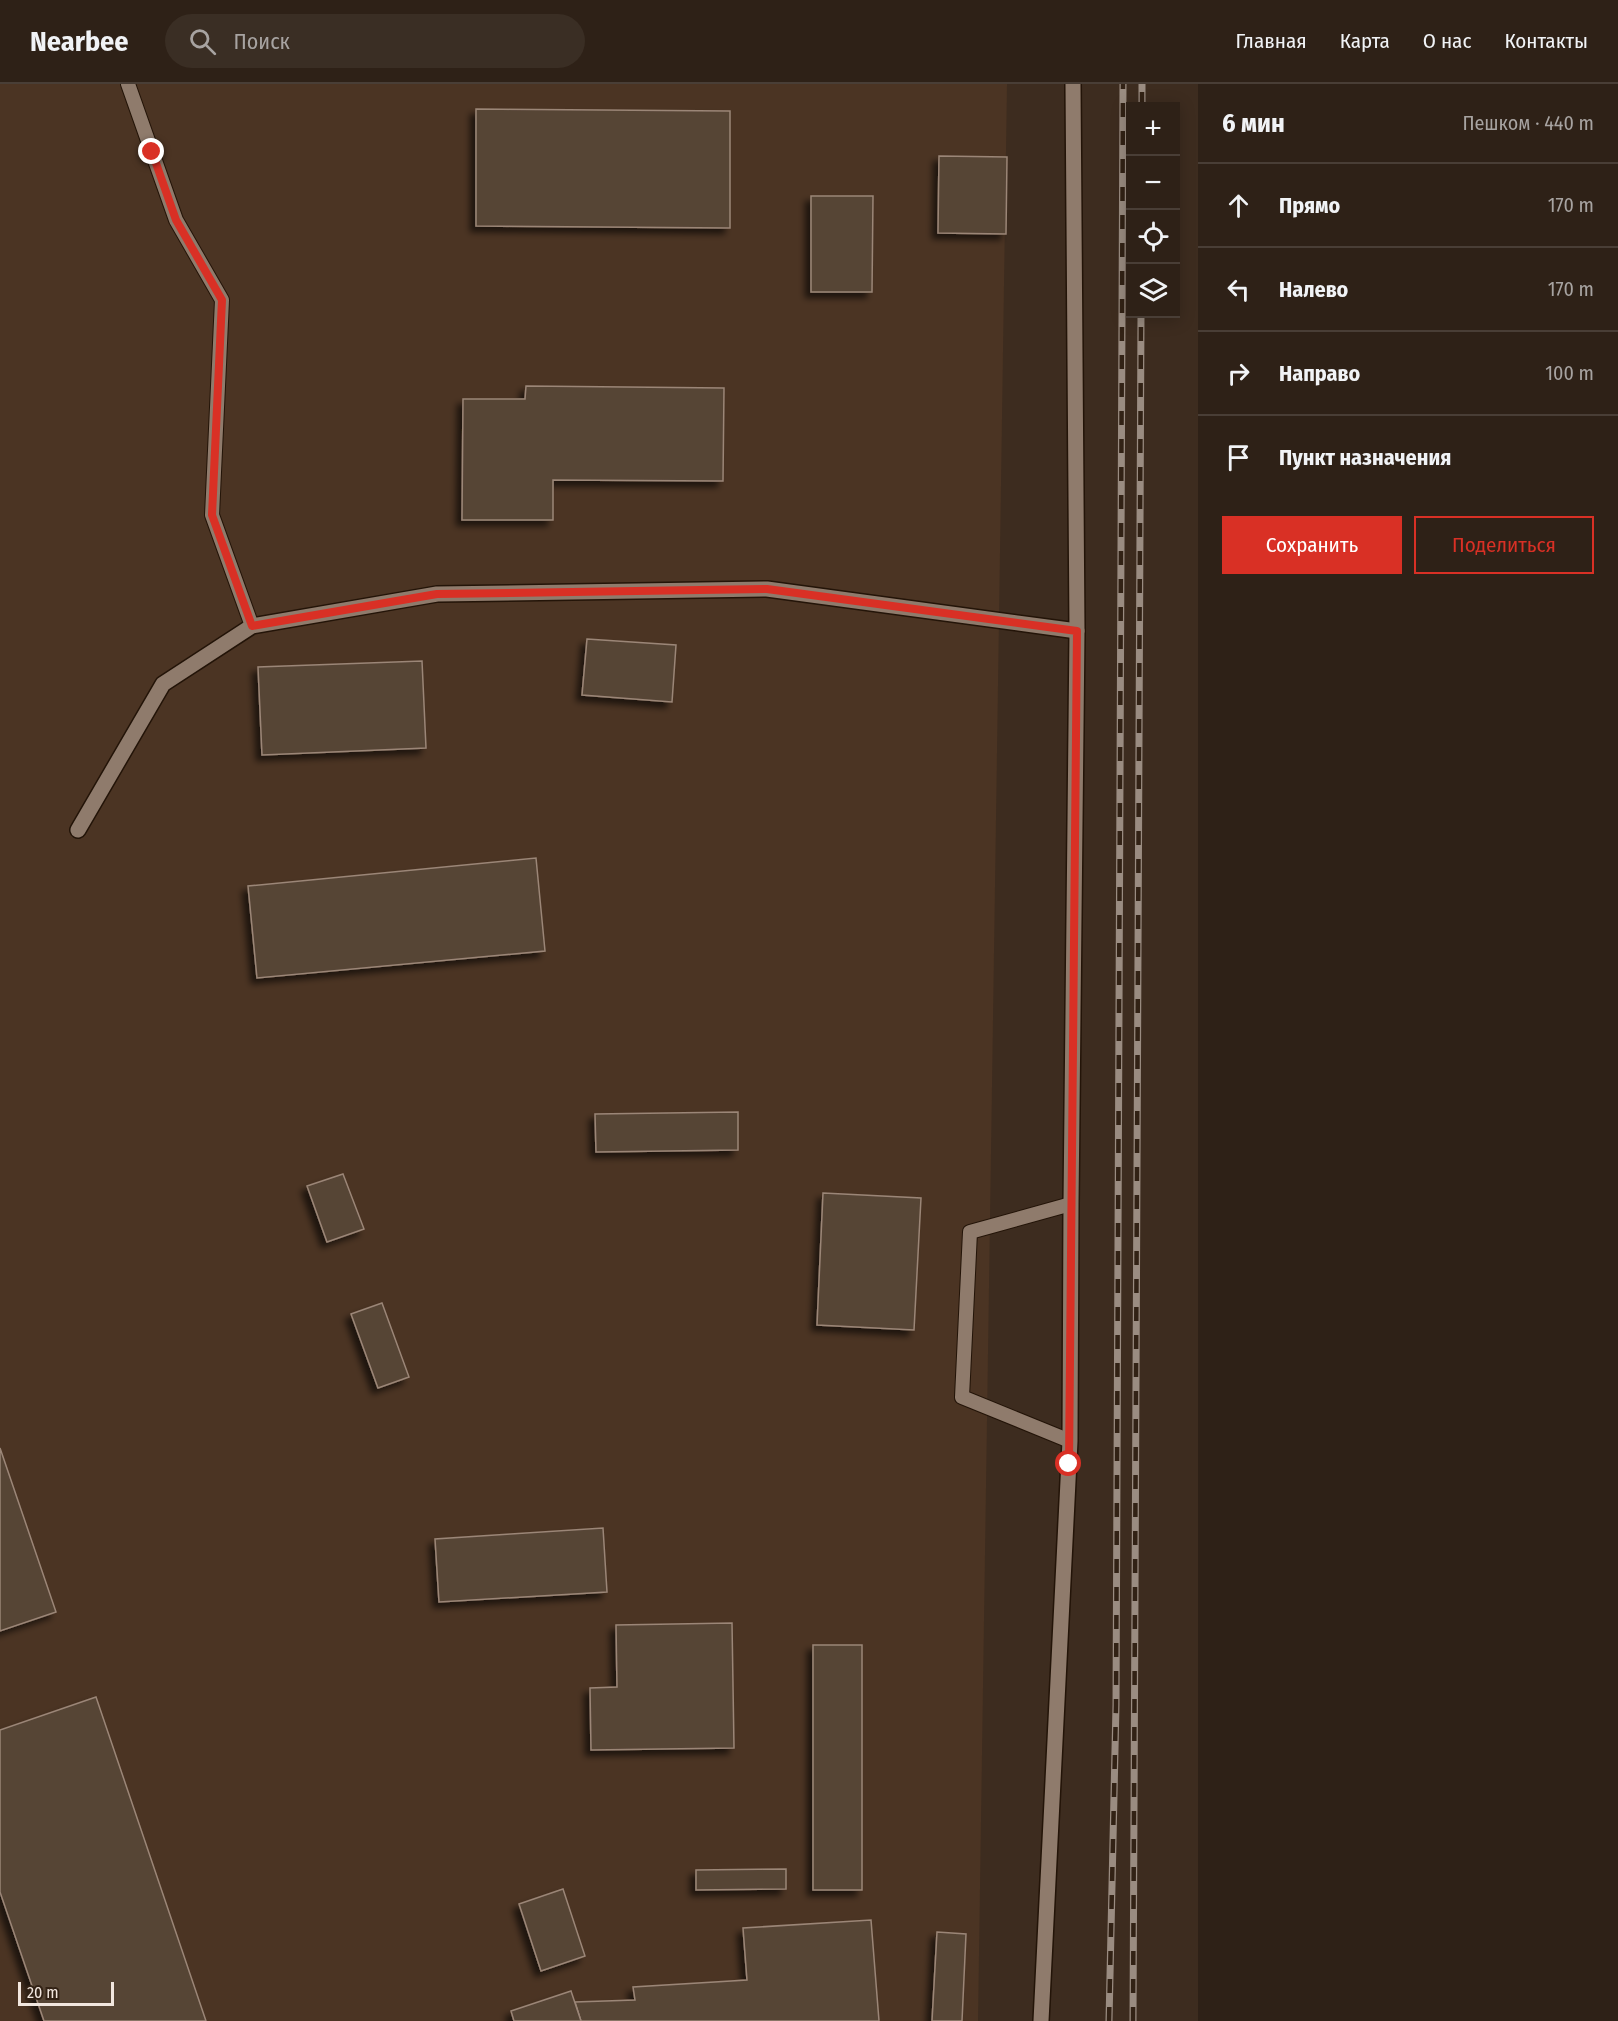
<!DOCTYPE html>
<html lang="ru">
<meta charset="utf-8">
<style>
:root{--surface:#2e2117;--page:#3a2e24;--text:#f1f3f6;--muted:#a7a3a1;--line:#493e36;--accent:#d93025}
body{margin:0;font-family:"Fira Sans Condensed",sans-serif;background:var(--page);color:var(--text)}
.controls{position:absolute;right:18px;top:18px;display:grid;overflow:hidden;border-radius:0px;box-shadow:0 3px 15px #0003}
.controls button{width:54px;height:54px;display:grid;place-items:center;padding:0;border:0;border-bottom:2px solid var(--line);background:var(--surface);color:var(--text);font:30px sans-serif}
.scale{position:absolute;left:18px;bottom:15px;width:96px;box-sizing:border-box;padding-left:6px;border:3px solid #f2e7df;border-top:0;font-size:16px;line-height:21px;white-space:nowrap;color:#f2e7df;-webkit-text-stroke:4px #322215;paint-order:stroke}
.stop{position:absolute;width:18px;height:18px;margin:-14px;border:4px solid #d93025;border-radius:50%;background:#fff}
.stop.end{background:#d93025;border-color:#fff;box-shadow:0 2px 6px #0008}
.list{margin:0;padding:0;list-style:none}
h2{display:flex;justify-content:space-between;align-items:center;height:78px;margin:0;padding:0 24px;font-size:26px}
h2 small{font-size:20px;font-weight:400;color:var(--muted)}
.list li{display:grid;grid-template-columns:39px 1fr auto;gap:18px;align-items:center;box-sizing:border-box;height:84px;padding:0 24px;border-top:2px solid var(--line)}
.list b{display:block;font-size:22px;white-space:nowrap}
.list em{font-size:20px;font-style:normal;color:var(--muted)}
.actions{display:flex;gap:12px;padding:18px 24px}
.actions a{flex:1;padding:14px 0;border:2px solid var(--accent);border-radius:0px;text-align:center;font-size:21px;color:var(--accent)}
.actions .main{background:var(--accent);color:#fff}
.icon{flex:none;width:33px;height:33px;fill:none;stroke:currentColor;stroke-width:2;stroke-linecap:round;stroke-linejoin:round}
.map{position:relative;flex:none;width:1198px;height:1937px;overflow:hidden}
header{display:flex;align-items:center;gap:36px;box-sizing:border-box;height:84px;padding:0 30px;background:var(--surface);border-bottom:2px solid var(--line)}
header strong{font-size:28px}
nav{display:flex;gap:33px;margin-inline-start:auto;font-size:21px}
.search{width:420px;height:54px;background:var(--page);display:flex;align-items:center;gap:15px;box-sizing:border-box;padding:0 21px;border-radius:33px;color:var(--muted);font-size:22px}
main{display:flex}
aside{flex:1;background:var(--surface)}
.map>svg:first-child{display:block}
</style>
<header>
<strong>Nearbee</strong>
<div class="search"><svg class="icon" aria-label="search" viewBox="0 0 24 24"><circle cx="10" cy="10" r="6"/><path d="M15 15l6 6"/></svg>Поиск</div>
<nav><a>Главная</a><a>Карта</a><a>О нас</a><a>Контакты</a></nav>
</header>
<main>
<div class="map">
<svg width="1198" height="1937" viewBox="0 0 1198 1937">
<defs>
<filter id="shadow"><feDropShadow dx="-5.5" dy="5.5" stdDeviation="3" flood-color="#0009"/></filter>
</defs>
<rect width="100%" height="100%" fill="#3d2c1f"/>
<polygon fill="#4b3423" points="0,0 1007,0 978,1937 0,1937"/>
<g fill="#564436" stroke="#9b8677" stroke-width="1.5" filter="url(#shadow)">
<polygon points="476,25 730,27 730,144 476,142"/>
<polygon points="939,72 1007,73 1006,150 938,149"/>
<polygon points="811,112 873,112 872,208 811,208"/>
<polygon points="526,302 724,304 723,397 553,396 553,436 462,436 463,315 525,315"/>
<polygon points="587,555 676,561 672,618 582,611"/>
<polygon points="422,577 426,664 262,671 258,583"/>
<polygon points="536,774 545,867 257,894 248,802"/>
<polygon points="738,1028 738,1066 596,1068 595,1030"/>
<polygon points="343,1090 364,1145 327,1158 307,1102"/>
<polygon points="823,1109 921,1114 914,1246 817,1241"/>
<polygon points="382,1219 409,1293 378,1304 351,1230"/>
<polygon points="0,1364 56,1528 0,1547"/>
<polygon points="603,1444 607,1508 439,1518 435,1455"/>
<polygon points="732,1539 734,1664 591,1666 590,1604 617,1603 616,1541"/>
<rect x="813" y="1561" width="49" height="245"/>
<polygon points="96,1613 206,1937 44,1937 0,1808 0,1646"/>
<polygon points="786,1785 786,1805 696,1806 696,1786"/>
<polygon points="563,1805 585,1872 541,1887 519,1820"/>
<polygon points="871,1836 879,1937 581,1937 575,1918 635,1916 633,1903 747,1896 743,1844"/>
<polygon points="937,1848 966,1850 962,1937 932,1937"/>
<polygon points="571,1907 581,1937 514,1937 511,1927"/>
</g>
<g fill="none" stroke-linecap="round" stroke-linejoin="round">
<g stroke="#231408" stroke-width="16">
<g id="service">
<polyline points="128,0 176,136 222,216 212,431 252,542"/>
<polyline points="1070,1357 962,1313 970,1148 1071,1120"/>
</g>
</g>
<g stroke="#231408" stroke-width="18">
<g id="minor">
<polyline points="78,746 163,600 252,542 437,510 767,505 1077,547"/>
<polyline points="1041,1937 1070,1357 1071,1120 1077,547 1073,0"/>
</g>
</g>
<use href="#service" stroke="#8f7b6c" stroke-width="14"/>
<use href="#minor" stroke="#8f7b6c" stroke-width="15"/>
<g stroke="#9a8c81" stroke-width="7">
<g id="rail">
<polyline points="1142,22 1142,0"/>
<polyline points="1109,1937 1116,1621 1123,0"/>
<polyline points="1133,1937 1141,230"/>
</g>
</g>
<use href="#rail" stroke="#322215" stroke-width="4.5" stroke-dasharray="14" stroke-linecap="butt"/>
</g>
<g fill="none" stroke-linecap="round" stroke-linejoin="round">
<polyline stroke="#d93025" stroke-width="8" points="152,68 176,136 222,216 212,431 252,542 437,510 767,505 1077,547 1069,1380"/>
</g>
</svg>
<div class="controls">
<button>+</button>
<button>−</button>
<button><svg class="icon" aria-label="locate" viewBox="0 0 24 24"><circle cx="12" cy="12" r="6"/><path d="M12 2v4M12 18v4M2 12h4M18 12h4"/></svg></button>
<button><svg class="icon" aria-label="layers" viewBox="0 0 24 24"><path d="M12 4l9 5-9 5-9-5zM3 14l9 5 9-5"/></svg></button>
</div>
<div class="scale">20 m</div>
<div class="stop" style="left:1069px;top:1380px"></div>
<div class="stop end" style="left:152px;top:68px"></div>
</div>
<aside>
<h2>6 мин<small>Пешком · 440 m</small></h2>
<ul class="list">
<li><svg class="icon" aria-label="ahead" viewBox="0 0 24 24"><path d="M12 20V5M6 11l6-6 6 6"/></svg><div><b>Прямо</b></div><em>170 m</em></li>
<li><svg class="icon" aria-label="left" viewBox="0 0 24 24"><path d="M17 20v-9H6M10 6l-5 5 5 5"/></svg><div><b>Налево</b></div><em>170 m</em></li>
<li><svg class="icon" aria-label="right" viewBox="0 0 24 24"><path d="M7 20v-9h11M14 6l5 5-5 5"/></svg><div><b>Направо</b></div><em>100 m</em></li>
<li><svg class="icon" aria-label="arrive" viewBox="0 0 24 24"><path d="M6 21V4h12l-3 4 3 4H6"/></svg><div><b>Пункт назначения</b></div></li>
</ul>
<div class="actions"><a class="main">Сохранить</a><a>Поделиться</a></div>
</aside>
</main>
